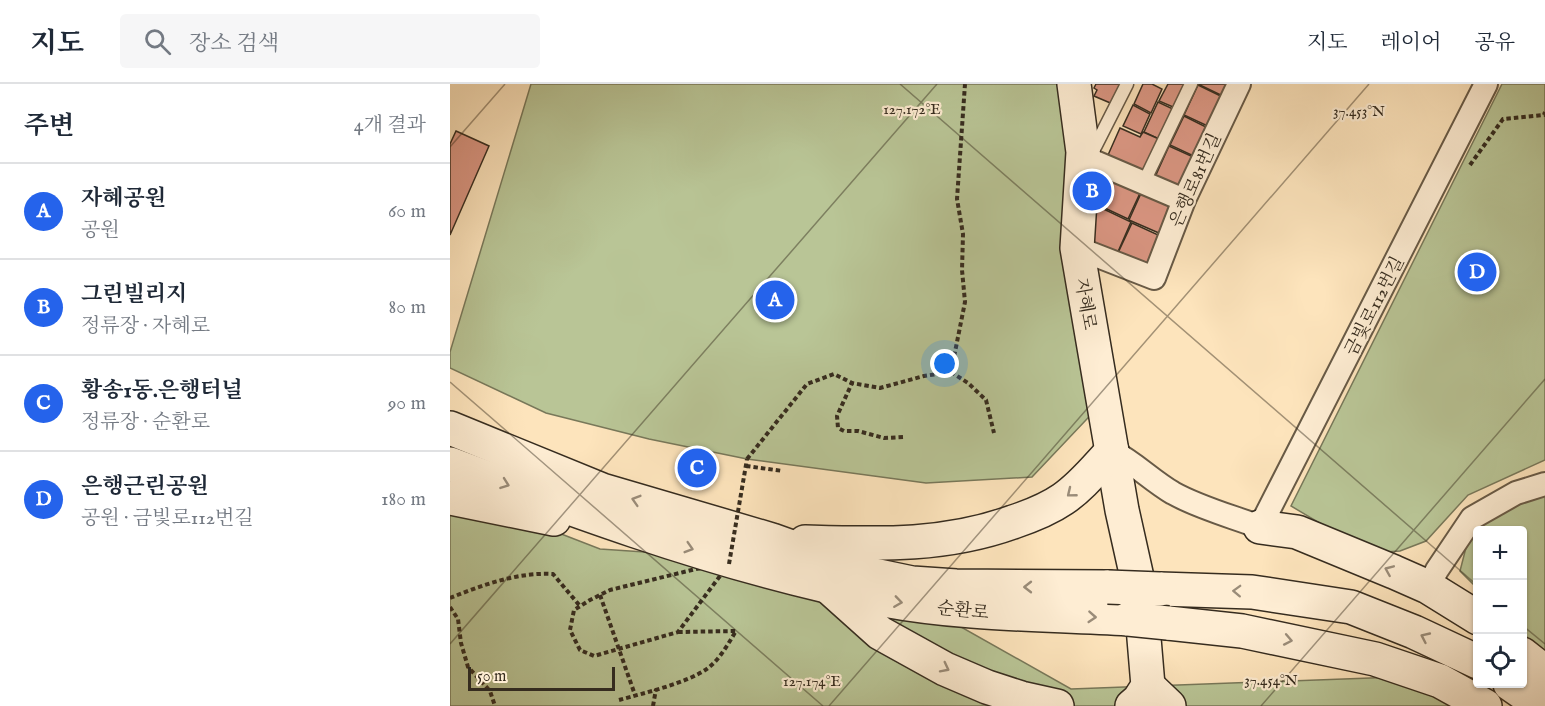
<!DOCTYPE html>
<html lang="ko">
<meta charset="utf-8">
<style>
:root{--surface:#fff;--page:#f6f6f7;--text:#1f2937;--muted:#747a83;--line:#e0e1e3;--accent:#2563eb}
body{margin:0;font-family:"IM FELL English","Noto Serif KR",serif;background:var(--page);color:var(--text)}
.controls{position:absolute;right:18px;bottom:18px;display:grid;overflow:hidden;border-radius:6px;box-shadow:0 2px 4px #0004}
.controls button{width:54px;height:54px;display:grid;place-items:center;padding:0;border:0;border-bottom:2px solid var(--line);background:var(--surface);color:var(--text);font:30px sans-serif}
.scale{position:absolute;left:18px;bottom:15px;width:147px;box-sizing:border-box;padding-left:6px;border:3px solid #362c1f;border-top:0;font-size:16px;line-height:21px;white-space:nowrap;color:#362c1f;-webkit-text-stroke:4px #feedd3;paint-order:stroke}
.you{position:absolute;left:495px;top:280px;width:21px;height:21px;margin:-15px;border:4px solid #fff;border-radius:50%;background:#1a73e8;box-shadow:0 0 0 9px #1a73e833}
.badge{display:grid;place-items:center;width:39px;height:39px;border-radius:50%;background:var(--accent);color:#fff;font-size:20px;font-weight:700}
.pin{position:absolute;translate:-50% -50%;border:3px solid #fff;box-shadow:0 2px 6px #0006}
.list{margin:0;padding:0;list-style:none}
h2{display:flex;justify-content:space-between;align-items:center;height:78px;margin:0;padding:0 24px;font-size:26px}
h2 small{font-size:20px;font-weight:400;color:var(--muted)}
.list li{display:grid;grid-template-columns:39px 1fr auto;gap:18px;align-items:center;box-sizing:border-box;height:96px;padding:0 24px;border-top:2px solid var(--line)}
.list b{display:block;font-size:22px;white-space:nowrap}
.list p{margin:0;font-size:20px;white-space:nowrap;color:var(--muted)}
.list em{font-size:20px;font-style:normal;color:var(--muted)}
.icon{flex:none;width:33px;height:33px;fill:none;stroke:currentColor;stroke-width:2;stroke-linecap:round;stroke-linejoin:round}
.map{position:relative;flex:none;width:1095px;height:622px;overflow:hidden}
header{display:flex;align-items:center;gap:36px;box-sizing:border-box;height:84px;padding:0 30px;background:var(--surface);border-bottom:2px solid var(--line)}
header strong{font-size:28px}
nav{display:flex;gap:33px;margin-inline-start:auto;font-size:21px}
.search{width:420px;height:54px;background:var(--page);display:flex;align-items:center;gap:15px;box-sizing:border-box;padding:0 21px;border-radius:6px;color:var(--muted);font-size:22px}
main{display:flex}
aside{flex:1;background:var(--surface)}
.map>svg:first-child{display:block}
</style>
<header>
<strong>지도</strong>
<div class="search"><svg class="icon" aria-label="search" viewBox="0 0 24 24"><circle cx="10" cy="10" r="6"/><path d="M15 15l6 6"/></svg>장소 검색</div>
<nav><a>지도</a><a>레이어</a><a>공유</a></nav>
</header>
<main>
<aside>
<h2>주변<small>4개 결과</small></h2>
<ul class="list">
<li><span class="badge">A</span><div><b>자혜공원</b><p>공원</p></div><em>60 m</em></li>
<li><span class="badge">B</span><div><b>그린빌리지</b><p>정류장 · 자혜로</p></div><em>80 m</em></li>
<li><span class="badge">C</span><div><b>황송1동.은행터널</b><p>정류장 · 순환로</p></div><em>90 m</em></li>
<li><span class="badge">D</span><div><b>은행근린공원</b><p>공원 · 금빛로112번길</p></div><em>180 m</em></li>
</ul>
</aside>
<div class="map">
<svg width="1095" height="622" viewBox="0 0 1095 622">
<rect width="100%" height="100%" fill="#fde4bc"/>
<filter id="stains"><feTurbulence type="fractalNoise" baseFrequency=".00333" numOctaves="4"/><feColorMatrix values="0 0 0 0 .2 0 0 0 0 .09 0 0 0 0 .02 0 0 0 .5 -.17"/></filter>
<radialGradient id="worn" r=".72"><stop offset=".6" stop-color="#630" stop-opacity="0"/><stop offset="1" stop-color="#630" stop-opacity=".3"/></radialGradient>
<g fill="#b9c596" stroke="#78785a" stroke-width="1.5">
<polygon points="81,0 624,0 653,318 582,393 476,399 297,375 199,355 96,329 0,284 0,268"/>
<polygon points="1052,0 1095,0 1095,376 1018,411 976,457 950,467 920,469 841,422"/>
<polygon points="1095,398 1095,572 1073,549 1072,446 1028,446 1027,504 1010,487 1022,440"/>
<polygon points="0,407 150,465 403,482 621,605 947,593 1019,622 0,622"/>
</g>
<g fill="#dc9784" stroke="#362c1f" stroke-width="1.5">
<polygon points="646,0 674,0 665,21 644,12 647,6 644,4"/>
<polygon points="693,0 702,0 712,5 701,29 684,20"/>
<polygon points="718,0 735,0 723,23 709,17"/>
<polygon points="748,0 786,0 779,15"/>
<polygon points="748,1 779,16 764,45 734,31"/>
<polygon points="708,18 723,25 709,55 694,48"/>
<polygon points="683,21 700,30 691,50 673,42"/>
<polygon points="734,32 764,47 750,75 720,61"/>
<polygon points="670,44 690,53 693,48 709,55 694,87 658,71"/>
<polygon points="6,47 39,62 0,151 0,60"/>
<polygon points="719,62 750,76 735,108 705,93"/>
<polygon points="651,87 691,107 678,135 642,118 649,98 646,97"/>
<polygon points="692,107 731,125 718,153 679,136"/>
<polygon points="641,119 681,138 667,170 637,156"/>
<polygon points="682,139 717,155 702,187 667,171"/>
</g>
<g fill="none" stroke-linecap="round" stroke-linejoin="round">
<g stroke="#685a46" stroke-width="15">
<g id="lane">
<polyline points="642,69 677,0"/>
<polyline points="693,100 741,0"/>
</g>
</g>
<g stroke="#685a46" stroke-width="26">
<g id="street">
<polyline points="633,68 638,75 734,116"/>
<polyline points="627,164 704,194 734,116 789,0"/>
<path d="M662,367C685,379 701,396 723,409C750,424 781,432 810,443L1036,0"/>
<polyline points="978,503 987,486 1022,434 1066,409 1095,400"/>
</g>
</g>
<g stroke="#362c1f" stroke-width="36">
<g id="secondary">
<polyline points="624,0 633,68 627,164 672,426 690,507 698,602 689,616 682,622"/>
<polyline points="0,344 152,406 322,456 414,489 462,499 506,502 658,503"/>
<path d="M0,380C122,426 245,471 372,501C392,506 413,512 434,516C514,531 596,530 678,535"/>
<polyline points="0,414 104,435"/>
<polyline points="810,443 847,448 944,488 978,503 1028,534"/>
<path d="M355,458C427,460 494,463 563,438C581,432 597,426 613,415C632,402 646,384 662,367"/>
<polyline points="710,505 802,508 901,523 964,548 1028,578"/>
<polyline points="382,506 430,549 495,585 537,603 571,614 607,622"/>
<polyline points="718,539 792,547 925,575 990,597 1035,622"/>
<polyline points="1072,570 1095,588"/>
<polyline points="1060,600 1092,622"/>
<polyline points="698,602 719,622"/>
</g>
</g>
<g stroke="#362c1f" stroke-width="4" stroke-dasharray="4.5 3" stroke-linecap="butt">
<polyline points="1020,81 1053,35 1094,31 1095,28"/>
<polyline points="501,288 518,299 536,316 544,349"/>
<polyline points="453,353 434,354 408,347 394,347 388,344 387,332 402,299 430,304 474,292 501,288 515,218 512,186 513,150 507,115 515,0"/>
<polyline points="297,375 357,300 384,290 402,299"/>
<polyline points="296,382 333,387"/>
<polygon points="279,480 228,548 144,572 130,566 120,546 124,526 140,516 160,506 246,485"/>
<polyline points="150,511 185,611"/>
<path d="M0,514C32,501 68,488 103,490L130,522"/>
<polyline points="0,523 8,535 11,559 18,583 40,607 45,622"/>
<path d="M169,616C194,609 238,599 258,584C270,575 278,560 286,547L229,548"/>
<polyline points="203,622 206,605"/>
</g>
<use href="#lane" stroke="#feedd3" stroke-width="12"/>
<use href="#street" stroke="#feedd3" stroke-width="22"/>
<use href="#secondary" stroke="#feedd3" stroke-width="33"/>
<g stroke="#362c1f" stroke-width="36" stroke-linecap="butt">
<g id="secondary-bridge">
<polyline points="658,503 710,505"/>
<polyline points="678,535 718,539"/>
</g>
</g>
<polyline stroke="#362c1f" stroke-width="4" stroke-dasharray="4.5 3" stroke-linecap="butt" points="279,480 297,375"/>
<use href="#secondary-bridge" stroke="#feedd3" stroke-width="33"/>
</g>
<defs><path id="oneway-chevron" d="M-2-3.5L2.5 0L-2 3.5" fill="none" stroke-width="1.6" stroke-linecap="round" stroke-linejoin="round" transform="scale(1.5)"/></defs>
<g stroke="#9a8c79">
<use href="#oneway-chevron" transform="translate(55 400) rotate(20)"/>
<use href="#oneway-chevron" transform="translate(621 409) rotate(141)"/>
<use href="#oneway-chevron" transform="translate(186 416) rotate(-163)"/>
<use href="#oneway-chevron" transform="translate(239 464) rotate(17)"/>
<use href="#oneway-chevron" transform="translate(939 486) rotate(-157)"/>
<use href="#oneway-chevron" transform="translate(578 503) rotate(-180)"/>
<use href="#oneway-chevron" transform="translate(787 507) rotate(-178)"/>
<use href="#oneway-chevron" transform="translate(448 518) rotate(8)"/>
<use href="#oneway-chevron" transform="translate(642 533) rotate(4)"/>
<use href="#oneway-chevron" transform="translate(975 553) rotate(-155)"/>
<use href="#oneway-chevron" transform="translate(838 556) rotate(11)"/>
<use href="#oneway-chevron" transform="translate(495 584) rotate(27)"/>
</g>
<path fill="none" stroke="#362c1f" stroke-width="1.5" stroke-opacity="0.45" d="M450,0L1028,502M0,63L55,0M0,298L373,622M1072,541L1095,560M0,560L487,0M379,622L919,0M811,622L1095,295"/>
<g text-anchor="middle" stroke-width="4.5" stroke-linejoin="round" paint-order="stroke">
<g font-size="18" fill="#362c1f" stroke="#feedd3">
<text transform="translate(745 96) rotate(-66)" y="6">은행로81번길</text>
<text transform="translate(636 220) rotate(80)" y="6">자혜로</text>
<text transform="translate(924 222) rotate(-63)" y="6">금빛로112번길</text>
<text transform="translate(513 526) rotate(6)" y="6">순환로</text>
</g>
</g>
<g font-size="15" text-anchor="middle" fill="#362c1f" stroke="#feedd3" stroke-width="4.5" stroke-linejoin="round" paint-order="stroke">
<text x="462" y="30">127.172°E</text>
<text x="909" y="32">37.453°N</text>
<text x="821" y="601">37.454°N</text>
<text x="362" y="602">127.174°E</text>
</g>
<rect width="100%" height="100%" filter="url(#stains)"/>
<rect width="100%" height="100%" fill="url(#worn)"/>
</svg>
<div class="controls">
<button>+</button>
<button>−</button>
<button><svg class="icon" aria-label="locate" viewBox="0 0 24 24"><circle cx="12" cy="12" r="6"/><path d="M12 2v4M12 18v4M2 12h4M18 12h4"/></svg></button>
</div>
<div class="scale">50 m</div>
<div class="you"></div>
<div class="pin badge" style="left:325px;top:216px">A</div>
<div class="pin badge" style="left:642px;top:107px">B</div>
<div class="pin badge" style="left:247px;top:384px">C</div>
<div class="pin badge" style="left:1027px;top:188px">D</div>
</div>
</main>
